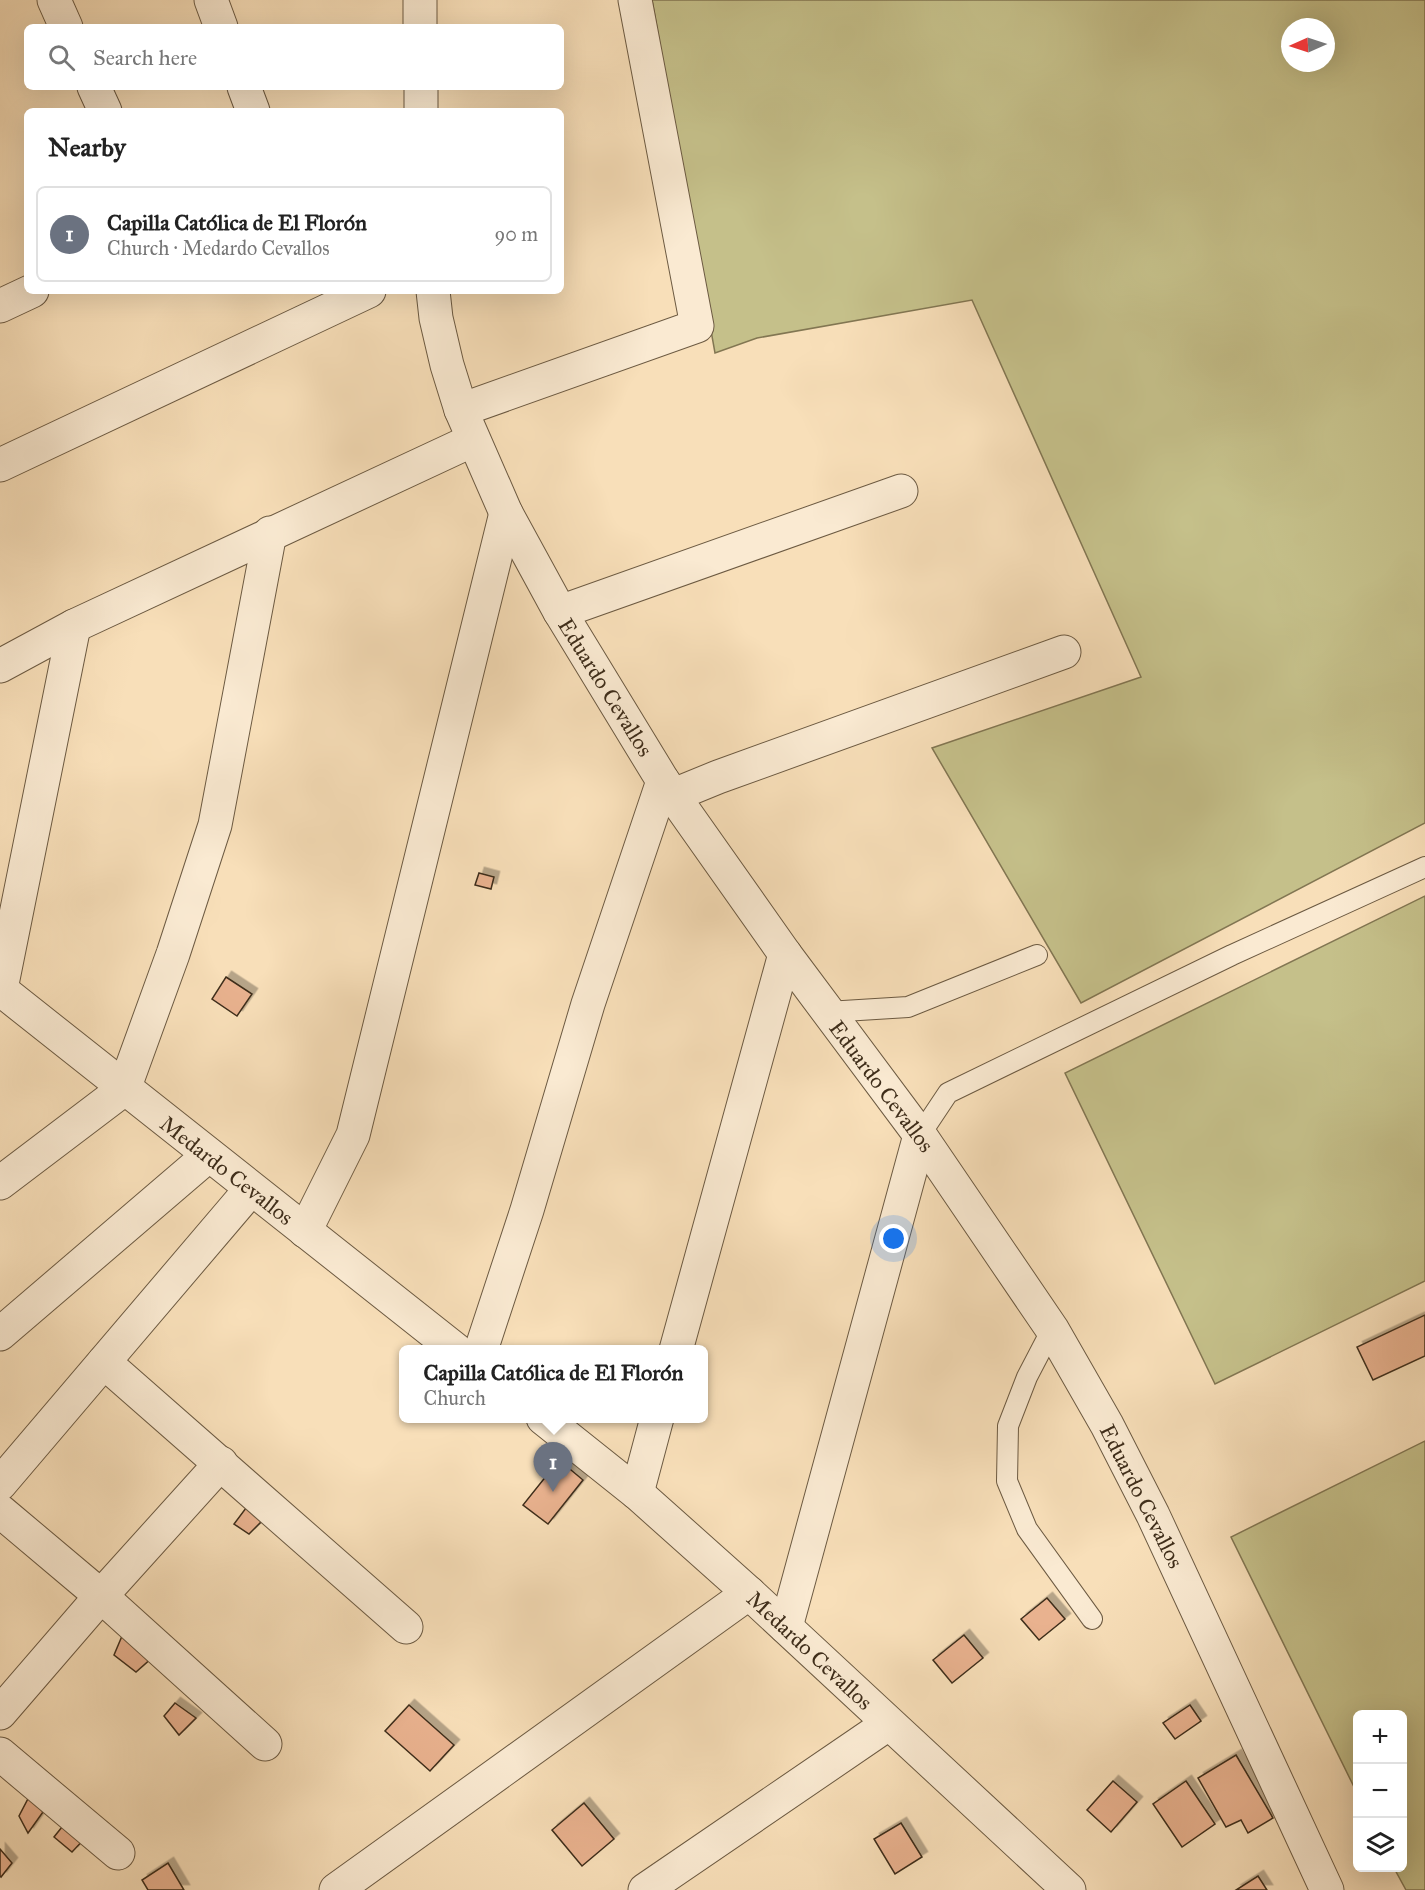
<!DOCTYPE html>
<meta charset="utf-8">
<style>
:root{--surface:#fff;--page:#f6f6f6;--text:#222;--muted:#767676;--line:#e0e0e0;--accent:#2563eb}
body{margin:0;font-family:"IM FELL Great Primer",serif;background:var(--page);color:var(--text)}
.controls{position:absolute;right:18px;bottom:18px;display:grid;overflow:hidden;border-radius:9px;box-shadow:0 6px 24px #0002}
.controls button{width:54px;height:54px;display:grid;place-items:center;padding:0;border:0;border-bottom:2px solid var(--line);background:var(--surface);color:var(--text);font:30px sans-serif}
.compass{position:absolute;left:1281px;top:18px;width:54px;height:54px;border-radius:50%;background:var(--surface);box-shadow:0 6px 24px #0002;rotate:267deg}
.you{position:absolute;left:894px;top:1239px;width:21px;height:21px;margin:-15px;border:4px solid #fff;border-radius:50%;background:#1a73e8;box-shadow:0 0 0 9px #1a73e833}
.badge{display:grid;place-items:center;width:39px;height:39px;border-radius:50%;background:var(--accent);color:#fff;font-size:20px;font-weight:700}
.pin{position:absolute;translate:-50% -50px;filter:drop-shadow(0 2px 3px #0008)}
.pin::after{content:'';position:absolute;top:32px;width:21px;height:18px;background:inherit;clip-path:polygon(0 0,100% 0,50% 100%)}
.popup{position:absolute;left:399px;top:1345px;width:309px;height:78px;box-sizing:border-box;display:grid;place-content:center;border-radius:9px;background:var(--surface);filter:drop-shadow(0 2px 4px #0005);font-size:20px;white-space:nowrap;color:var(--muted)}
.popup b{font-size:22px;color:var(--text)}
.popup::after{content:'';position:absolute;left:50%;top:100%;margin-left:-12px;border:12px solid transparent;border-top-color:var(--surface)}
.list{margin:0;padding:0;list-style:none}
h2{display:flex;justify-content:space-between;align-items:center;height:78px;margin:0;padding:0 24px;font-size:26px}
h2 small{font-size:20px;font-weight:400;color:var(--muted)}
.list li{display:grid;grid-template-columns:39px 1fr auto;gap:18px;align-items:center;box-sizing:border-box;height:96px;margin:0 12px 12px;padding:0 12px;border:2px solid var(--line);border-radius:9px}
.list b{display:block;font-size:22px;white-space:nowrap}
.list p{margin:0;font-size:20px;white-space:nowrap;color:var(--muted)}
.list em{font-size:20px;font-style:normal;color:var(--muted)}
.icon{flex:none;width:33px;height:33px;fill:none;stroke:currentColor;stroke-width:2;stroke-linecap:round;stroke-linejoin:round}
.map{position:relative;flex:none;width:1425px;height:1890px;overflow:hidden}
.search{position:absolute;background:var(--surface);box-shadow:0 6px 24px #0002;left:24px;top:24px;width:540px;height:66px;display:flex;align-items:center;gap:15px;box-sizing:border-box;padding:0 21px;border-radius:9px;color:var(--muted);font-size:22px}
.panel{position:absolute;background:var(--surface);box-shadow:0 6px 24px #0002;left:24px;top:108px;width:540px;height:186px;border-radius:9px}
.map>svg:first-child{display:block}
</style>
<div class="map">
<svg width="1425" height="1890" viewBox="0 0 1425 1890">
<defs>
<filter id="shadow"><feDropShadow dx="5.5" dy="-5.5" stdDeviation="0" flood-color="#0004"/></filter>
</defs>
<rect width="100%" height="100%" fill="#f8dfb9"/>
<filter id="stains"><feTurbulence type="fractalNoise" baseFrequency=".00333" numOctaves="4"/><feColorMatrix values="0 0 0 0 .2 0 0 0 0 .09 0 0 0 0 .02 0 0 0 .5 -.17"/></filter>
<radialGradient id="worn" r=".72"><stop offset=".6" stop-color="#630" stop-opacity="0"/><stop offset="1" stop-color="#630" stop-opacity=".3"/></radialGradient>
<g fill="#c5c08a" stroke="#827652" stroke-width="1.5" fill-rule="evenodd">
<path d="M652,0H1425V823L1081,1003L932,748L1141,677L972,300L757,338L715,353ZM1290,27H1326V63H1290Z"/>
<polygon points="1425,896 1425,1281 1215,1384 1065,1073"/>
<polygon points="1425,1441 1425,1890 1406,1890 1394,1868 1402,1868 1402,1714 1358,1714 1357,1793 1231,1537"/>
</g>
<g fill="#e9b28f" stroke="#3e2d1a" stroke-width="1.5" filter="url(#shadow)">
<polygon points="479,873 494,877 491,889 475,885"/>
<polygon points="226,977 252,994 237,1016 212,999"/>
<polygon points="1425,1315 1425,1356 1373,1380 1357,1347"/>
<polygon points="559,1460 583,1480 548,1524 523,1505"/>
<polygon points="246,1508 262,1521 249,1534 234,1524"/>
<polygon points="1047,1598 1065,1619 1039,1640 1021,1619"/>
<polygon points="964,1635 983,1658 952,1683 933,1660"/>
<polygon points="122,1636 154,1656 136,1672 114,1655"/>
<polygon points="175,1703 196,1718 179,1735 164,1716"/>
<polygon points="409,1705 454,1745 430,1771 385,1731"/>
<polygon points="1190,1705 1201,1721 1175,1739 1163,1723"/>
<polygon points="1236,1755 1273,1818 1248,1833 1241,1820 1226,1827 1198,1778"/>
<polygon points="1113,1781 1137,1802 1111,1832 1087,1810"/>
<polygon points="1186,1781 1215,1824 1182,1847 1153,1804"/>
<polygon points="31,1793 43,1812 28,1833 19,1816"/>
<polygon points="584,1803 614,1839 582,1866 552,1830"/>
<polygon points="70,1817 89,1834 72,1852 54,1837"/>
<polygon points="901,1823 922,1857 895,1874 874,1839"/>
<polygon points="0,1849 12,1863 1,1877 0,1876"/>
<polygon points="168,1863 184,1890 148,1890 142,1880"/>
<polygon points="1258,1876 1267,1890 1236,1890"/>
</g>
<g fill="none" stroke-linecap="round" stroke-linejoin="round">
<g stroke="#6c5a42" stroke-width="22">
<g id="lane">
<polyline points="827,1012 908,1007 1037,955"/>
<polyline points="920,1135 948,1093 1232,955 1425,867"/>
<polyline points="1052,1329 1027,1377 1008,1426 1007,1481 1027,1529 1092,1619"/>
</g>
</g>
<g stroke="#6c5a42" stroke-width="35">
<g id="street">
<polyline points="54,0 66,27"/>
<polyline points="211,0 221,27"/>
<polyline points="420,0 420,27"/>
<polyline points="94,87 105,111"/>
<polyline points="244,87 253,111"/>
<polyline points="421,87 421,111"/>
<polyline points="433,291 436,318 447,365 461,410 506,513 560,612 663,781 785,954 920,1135 1052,1329 1107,1425 1153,1515 1327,1890"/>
<polyline points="0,306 32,291"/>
<polyline points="461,410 697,326 635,0"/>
<polyline points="0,465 369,291"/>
<polyline points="560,612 901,491"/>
<polyline points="0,666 74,626 473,440"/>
<polyline points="674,795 718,777 1064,652"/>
<polyline points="0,989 456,1350"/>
<polyline points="1,989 74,626"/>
<polyline points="0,1183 124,1089 173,954 215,825 270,533"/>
<polyline points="305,1231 353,1135 506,513"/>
<polyline points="0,1334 209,1155"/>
<polyline points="481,1350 527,1210 588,1004 663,781"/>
<polyline points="676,1350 785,954"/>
<polyline points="104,1362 406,1627"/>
<polyline points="543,1418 637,1493 749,1593 1069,1890"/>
<polyline points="0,1484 251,1189"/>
<polyline points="637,1493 657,1418"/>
<polyline points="0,1511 101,1596 265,1744"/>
<polyline points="786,1627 920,1135"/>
<polyline points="0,1713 101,1596 221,1463"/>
<polyline points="0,1754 118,1853"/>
<polyline points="336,1890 749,1593"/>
<polyline points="645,1890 888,1724"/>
</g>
</g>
<use href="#lane" stroke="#faead2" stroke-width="20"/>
<use href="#street" stroke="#faead2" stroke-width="33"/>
</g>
<g text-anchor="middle" stroke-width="5" stroke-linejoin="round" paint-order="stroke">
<g font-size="22" fill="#3e2d1a" stroke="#faead2">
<text transform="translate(606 687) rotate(58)" y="8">Eduardo Cevallos</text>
<text transform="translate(882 1086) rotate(53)" y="8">Eduardo Cevallos</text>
<text transform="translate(227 1170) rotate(38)" y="8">Medardo Cevallos</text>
<text transform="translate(1142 1496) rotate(63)" y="8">Eduardo Cevallos</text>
<text transform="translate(810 1650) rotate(43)" y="8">Medardo Cevallos</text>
</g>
</g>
<rect width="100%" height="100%" filter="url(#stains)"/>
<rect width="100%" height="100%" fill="url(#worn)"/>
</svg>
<div class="controls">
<button>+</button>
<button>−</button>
<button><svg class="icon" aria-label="layers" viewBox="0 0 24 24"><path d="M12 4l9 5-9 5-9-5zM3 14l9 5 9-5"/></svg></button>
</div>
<svg class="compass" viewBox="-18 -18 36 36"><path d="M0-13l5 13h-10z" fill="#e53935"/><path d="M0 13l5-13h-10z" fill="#767676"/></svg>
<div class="you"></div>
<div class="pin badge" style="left:553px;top:1492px;background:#6b7280">1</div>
<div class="popup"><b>Capilla Católica de El Florón</b>Church</div>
<div class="search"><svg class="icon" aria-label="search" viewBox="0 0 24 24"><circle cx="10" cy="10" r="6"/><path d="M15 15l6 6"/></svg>Search here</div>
<section class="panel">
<h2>Nearby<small></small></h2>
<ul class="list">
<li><span class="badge" style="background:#6b7280">1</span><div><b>Capilla Católica de El Florón</b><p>Church · Medardo Cevallos</p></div><em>90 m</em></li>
</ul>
</section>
</div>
